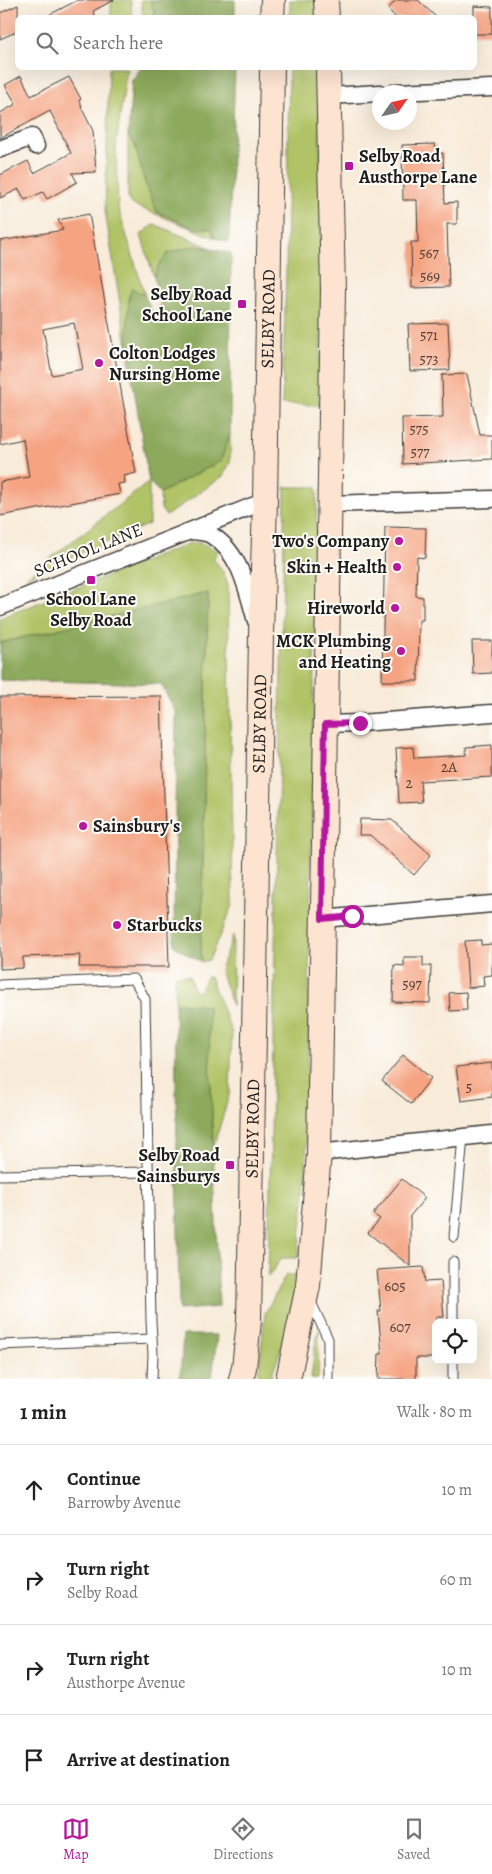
<!DOCTYPE html>
<meta charset="utf-8">
<style>
:root{--surface:#fff;--page:#f2f2f2;--text:#222;--muted:#767676;--line:#e0e0e0;--accent:#b5179e}
body{margin:0;font-family:Alegreya,serif;background:var(--page);color:var(--text)}
.controls{position:absolute;right:15px;bottom:15px;display:grid;overflow:hidden;border-radius:8px;box-shadow:0 5px 20px #0002}
.controls button{width:45px;height:45px;display:grid;place-items:center;padding:0;border:0;border-bottom:1px solid var(--line);background:var(--surface);color:var(--text);font:25px sans-serif}
.compass{position:absolute;left:372px;top:85px;width:45px;height:45px;border-radius:50%;background:var(--surface);box-shadow:0 5px 20px #0002;rotate:56deg}
.stop{position:absolute;width:15px;height:15px;margin:-11px;border:4px solid #b5179e;border-radius:50%;background:#fff}
.stop.end{background:#b5179e;border-color:#fff;box-shadow:0 1px 5px #0008}
.list{margin:0;padding:0;list-style:none}
h2{display:flex;justify-content:space-between;align-items:center;height:65px;margin:0;padding:0 20px;font-size:21px}
h2 small{font-size:16px;font-weight:400;color:var(--muted)}
.list li{display:grid;grid-template-columns:32px 1fr auto;gap:15px;align-items:center;box-sizing:border-box;height:90px;padding:0 20px;border-top:1px solid var(--line)}
.list b{display:block;font-size:19px;white-space:nowrap}
.list p{margin:0;font-size:16px;white-space:nowrap;color:var(--muted)}
.list em{font-size:16px;font-style:normal;color:var(--muted)}
.icon{flex:none;width:28px;height:28px;fill:none;stroke:currentColor;stroke-width:2;stroke-linecap:round;stroke-linejoin:round}
.map{position:relative;flex:none;width:492px;height:1379px;overflow:hidden}
.search{position:absolute;background:var(--surface);box-shadow:0 5px 20px #0002;left:15px;right:15px;top:15px;height:55px;display:flex;align-items:center;gap:12px;box-sizing:border-box;padding:0 18px;border-radius:8px;color:var(--muted);font-size:19px}
.sheet{height:425px;background:var(--surface)}
nav{display:flex;justify-content:space-around;align-items:center;box-sizing:border-box;height:70px;border-top:1px solid var(--line);background:var(--surface);font-size:14px;color:var(--muted)}
nav a{display:grid;justify-items:center;gap:2px}
nav .on{color:var(--accent)}
.map>svg:first-child{display:block}
</style>
<div class="map">
<svg width="492" height="1379" viewBox="0 0 492 1379">
<rect width="100%" height="100%" fill="#fdfcf7"/>
<filter id="ink" filterUnits="userSpaceOnUse"><feTurbulence type="fractalNoise" baseFrequency=".02" numOctaves="2"/><feDisplacementMap in="SourceGraphic" scale="10" xChannelSelector="R" yChannelSelector="G"/><feConvolveMatrix kernelMatrix="1 2 1 2 8 2 1 2 1" color-interpolation-filters="sRGB"/></filter>
<filter id="wash" filterUnits="userSpaceOnUse"><feTurbulence type="fractalNoise" baseFrequency=".0096" numOctaves="4" result="noise"/><feDisplacementMap in="SourceGraphic" scale="20" xChannelSelector="R" yChannelSelector="G"/><feGaussianBlur stdDeviation="1.12" result="paint"/><feColorMatrix in="noise" values="0 0 0 0 0 0 0 0 0 0 0 0 0 0 0 0 0 1.4 0 .05"/><feComposite in="paint" operator="in"/></filter>
<g filter="url(#wash)">
<rect width="100%" height="100%" fill="#f8ebd9"/>
<g fill="#b0c366" stroke="#667041">
<polygon points="111,0 131,0 132,17 111,18"/>
<polygon points="141,0 150,0 156,17 143,17"/>
<polygon points="290,0 317,0 318,17 290,18"/>
<polygon points="109,68 127,68 116,145 118,207 145,296 132,289 129,296 127,346 105,211"/>
<polygon points="289,68 319,68 322,278 319,405 282,404 286,275"/>
<polygon points="128,134 135,145 144,180 157,212 195,228 211,229 215,238 131,204 128,199"/>
<polygon points="154,224 211,248 194,246 158,266 154,277 141,235"/>
<polygon points="230,433 230,463 223,476 166,516 161,509 160,493 221,461"/>
<polygon points="149,482 149,524 26,577"/>
<polygon points="285,487 317,487 306,1180 298,1258 282,1258 268,1277"/>
<path d="M191,543H201L218,551L213,559C221,567 225,574 228,585L233,905L209,960L201,962L208,593L0,643V618Z"/>
<polygon points="233,935 232,1006 220,970"/>
<polygon points="189,975 194,991 199,992 206,977 210,977 232,1033 230,1092 213,1149 208,1007 175,1003 175,976"/>
<polygon points="286,1275 298,1276 285,1339 270,1379 258,1379 265,1313"/>
<polygon points="319,1329 318,1379 311,1379 315,1346"/>
</g>
<g fill="#8ca95b" stroke="#54623c">
<polygon points="150,0 235,0 235,17 156,17"/>
<polygon points="141,68 235,68 229,242 215,238 211,229 195,228 157,212 144,180 135,145 128,134 132,80"/>
<polygon points="194,246 231,253 230,433 221,461 160,493 149,482 127,346 129,296 132,288 145,296 154,316 161,302 154,277 158,266 168,253"/>
<polygon points="208,593 201,962 174,946 176,712 161,684 0,680 0,643"/>
<polygon points="175,1003 208,1006 219,1307 179,1310"/>
<polygon points="183,1335 217,1335 212,1379 180,1379"/>
</g>
<g id="blocks">
<g fill="#f5a381" fill-rule="evenodd">
<polygon points="78,0 114,0 93,11 96,18 43,18"/>
<polygon points="396,0 418,0 437,18 396,18 388,9"/>
<polygon points="18,5 18,31 0,39 0,13"/>
<polygon points="474,6 492,7 492,34 474,34"/>
<polygon points="21,76 31,96 69,77 81,99 79,100 82,106 81,107 93,131 96,172 72,173 77,182 47,199 43,192 25,200 19,189 0,198 0,175 28,161 34,173 71,153 50,111 0,138 0,113 16,104 5,85"/>
<polygon points="435,144 436,153 443,153 445,203 457,202 457,224 447,224 449,287 412,288 411,242 418,242 417,200 403,200 402,145"/>
<path d="M89,214L136,473L124,476L125,483L118,484L120,494L0,516V482L29,477L23,439L0,444V241L63,230L58,220ZM74,323L83,369L52,375L43,329Z"/>
<polygon points="448,323 450,370 410,371 408,324"/>
<polygon points="467,374 480,435 492,435 492,459 403,464 402,418 443,417 442,375"/>
<polygon points="385,527 426,528 425,558 417,557 416,596 423,597 423,620 419,620 418,681 382,681"/>
<polygon points="472,641 492,641 492,673 473,674"/>
<polygon points="161,696 169,967 79,967 80,955 23,957 23,968 0,969 0,697"/>
<polygon points="492,745 492,777 420,781 422,802 399,803 396,748 413,747 414,758 466,755 466,747"/>
<polygon points="360,819 392,820 431,855 414,875 370,835 359,835"/>
<polygon points="481,940 481,945 492,944 492,975 483,976 484,986 468,988 465,941"/>
<polygon points="404,957 423,957 423,966 431,966 430,1003 393,1002 394,965 404,966"/>
<polygon points="466,992 467,1010 450,1011 449,993"/>
<polygon points="403,1055 431,1078 411,1104 382,1081"/>
<polygon points="492,1063 492,1097 461,1101 456,1067"/>
<polygon points="402,1179 425,1198 410,1216 410,1266 368,1233 380,1219 373,1214"/>
<polygon points="423,1267 425,1282 441,1281 444,1317 436,1317 436,1358 416,1358 416,1379 378,1379 379,1354 382,1354 378,1311 381,1311 377,1270"/>
</g>
</g>
</g>
<g filter="url(#ink)">
<use href="#blocks" fill-opacity="0" stroke="#3d3b38" stroke-width="1"/>
<g fill="none" stroke-linecap="round" stroke-linejoin="round">
<g stroke="#3d3b38" stroke-width="11">
<g id="lane">
<polyline points="0,985 134,979 145,999 151,1321 153,1354 152,1379"/>
<polyline points="0,1175 148,1172"/>
<polyline points="454,1237 463,1137"/>
<polyline points="453,1262 453,1323"/>
<polyline points="310,1300 328,1339 328,1379"/>
<polyline points="0,1345 152,1339"/>
<polyline points="453,1360 453,1379"/>
</g>
</g>
<g stroke="#3d3b38" stroke-width="19">
<g id="street">
<polyline points="395,92 492,88"/>
<polyline points="329,96 380,93"/>
<polyline points="0,149 32,137 36,146"/>
<polyline points="329,504 492,499"/>
<path d="M192,531C198,532 206,532 211,535C241,553 247,590 256,621"/>
<polyline points="0,607 265,501"/>
<polyline points="325,724 360,723 492,713"/>
<polyline points="322,919 492,904"/>
<polyline points="319,1153 492,1134"/>
</g>
</g>
<g stroke="#3d3b38" stroke-width="26">
<g id="secondary">
<polyline points="326,0 327,18"/>
<polyline points="272,18 273,0"/>
<path id="s1" d="M241,1379L244,1368L249,1321L261,635L265,501L272,68"/>
<polyline points="288,1379 308,1286 319,1153 333,290 328,68"/>
</g>
</g>
<use href="#lane" stroke="#fff" stroke-width="9"/>
<use href="#street" stroke="#fff" stroke-width="16"/>
<use href="#secondary" stroke="#fde4d1" stroke-width="24"/>
</g>
</g>
<g fill="none" stroke-linecap="round" stroke-linejoin="round" filter="url(#ink)">
<polyline stroke="#b5179e" stroke-width="6" points="352,916 322,919 325,724 360,723"/>
</g>
<g fill="#b5179e" stroke="#fdfcf7" stroke-width="2">
<rect x="344" y="161" width="10" height="10" rx="2.5"/>
<rect x="237" y="299" width="10" height="10" rx="2.5"/>
<circle cx="99" cy="363" r="5"/>
<circle cx="399" cy="541" r="5"/>
<circle cx="397" cy="567" r="5"/>
<rect x="86" y="575" width="10" height="10" rx="2.5"/>
<circle cx="395" cy="608" r="5"/>
<circle cx="401" cy="651" r="5"/>
<circle cx="83" cy="826" r="5"/>
<circle cx="117" cy="925" r="5"/>
<rect x="225" y="1160" width="10" height="10" rx="2.5"/>
</g>
<g text-anchor="middle" stroke-width="4" stroke-linejoin="round" paint-order="stroke">
<g font-size="15" fill="#523e35">
<text x="429" y="258">567</text>
<text x="430" y="281">569</text>
<text x="429" y="340">571</text>
<text x="429" y="364">573</text>
<text x="419" y="434">575</text>
<text x="420" y="457">577</text>
<text x="449" y="772">2A</text>
<text x="409" y="788">2</text>
<text x="412" y="989">597</text>
<text x="469" y="1092">5</text>
<text x="395" y="1291">605</text>
<text x="400" y="1332">607</text>
</g>
<g font-size="18" font-weight="bold" fill="#1c1c1c" stroke="#fdfcf7" text-anchor="end">
<text x="359" y="162" text-anchor="start">Selby Road<tspan x="359" dy="21">Austhorpe Lane</tspan></text>
<text x="232" y="300">Selby Road<tspan x="232" dy="21">School Lane</tspan></text>
<text x="109" y="359" text-anchor="start">Colton Lodges<tspan x="109" dy="21">Nursing Home</tspan></text>
<text x="389" y="547">Two's Company</text>
<text x="387" y="573">Skin + Health</text>
<text x="91" y="605" text-anchor="middle">School Lane<tspan x="91" dy="21">Selby Road</tspan></text>
<text x="385" y="614">Hireworld</text>
<text x="391" y="647">MCK Plumbing<tspan x="391" dy="21">and Heating</tspan></text>
<text x="93" y="832" text-anchor="start">Sainsbury's</text>
<text x="127" y="931" text-anchor="start">Starbucks</text>
<text x="220" y="1161">Selby Road<tspan x="220" dy="21">Sainsburys</tspan></text>
</g>
<g font-size="18" fill="#1c1c1c" stroke="#fdfcf7">
<text dy="6" stroke="none"><textPath href="#s1" startOffset="1061">SELBY ROAD</textPath></text>
<text transform="translate(88 550) rotate(-22)" y="6">SCHOOL LANE</text>
<text dy="6" stroke="none"><textPath href="#s1" startOffset="656">SELBY ROAD</textPath></text>
<text dy="6" stroke="none"><textPath href="#s1" startOffset="251">SELBY ROAD</textPath></text>
</g>
</g>
</svg>
<div class="controls">
<button><svg class="icon" aria-label="locate" viewBox="0 0 24 24"><circle cx="12" cy="12" r="6"/><path d="M12 2v4M12 18v4M2 12h4M18 12h4"/></svg></button>
</div>
<svg class="compass" viewBox="-18 -18 36 36"><path d="M0-13l5 13h-10z" fill="#e53935"/><path d="M0 13l5-13h-10z" fill="#767676"/></svg>
<div class="stop" style="left:352px;top:916px"></div>
<div class="stop end" style="left:360px;top:723px"></div>
<div class="search"><svg class="icon" aria-label="search" viewBox="0 0 24 24"><circle cx="10" cy="10" r="6"/><path d="M15 15l6 6"/></svg>Search here</div>
</div>
<section class="sheet">
<h2>1 min<small>Walk · 80 m</small></h2>
<ul class="list">
<li><svg class="icon" aria-label="ahead" viewBox="0 0 24 24"><path d="M12 20V5M6 11l6-6 6 6"/></svg><div><b>Continue</b><p>Barrowby Avenue</p></div><em>10 m</em></li>
<li><svg class="icon" aria-label="right" viewBox="0 0 24 24"><path d="M7 20v-9h11M14 6l5 5-5 5"/></svg><div><b>Turn right</b><p>Selby Road</p></div><em>60 m</em></li>
<li><svg class="icon" aria-label="right" viewBox="0 0 24 24"><path d="M7 20v-9h11M14 6l5 5-5 5"/></svg><div><b>Turn right</b><p>Austhorpe Avenue</p></div><em>10 m</em></li>
<li><svg class="icon" aria-label="arrive" viewBox="0 0 24 24"><path d="M6 21V4h12l-3 4 3 4H6"/></svg><div><b>Arrive at destination</b></div></li>
</ul>
</section>
<nav>
<a class="on"><svg class="icon" aria-label="map" viewBox="0 0 24 24"><path d="M3 6l6-2 6 2 6-2v14l-6 2-6-2-6 2zM9 4v14M15 6v14"/></svg>Map</a>
<a><svg class="icon" aria-label="directions" viewBox="0 0 24 24"><path d="M12 3l9 9-9 9-9-9zM9 14v-3h6M13 9l2 2-2 2"/></svg>Directions</a>
<a><svg class="icon" aria-label="saved" viewBox="0 0 24 24"><path d="M7 4h10v16l-5-4-5 4z"/></svg>Saved</a>
</nav>
